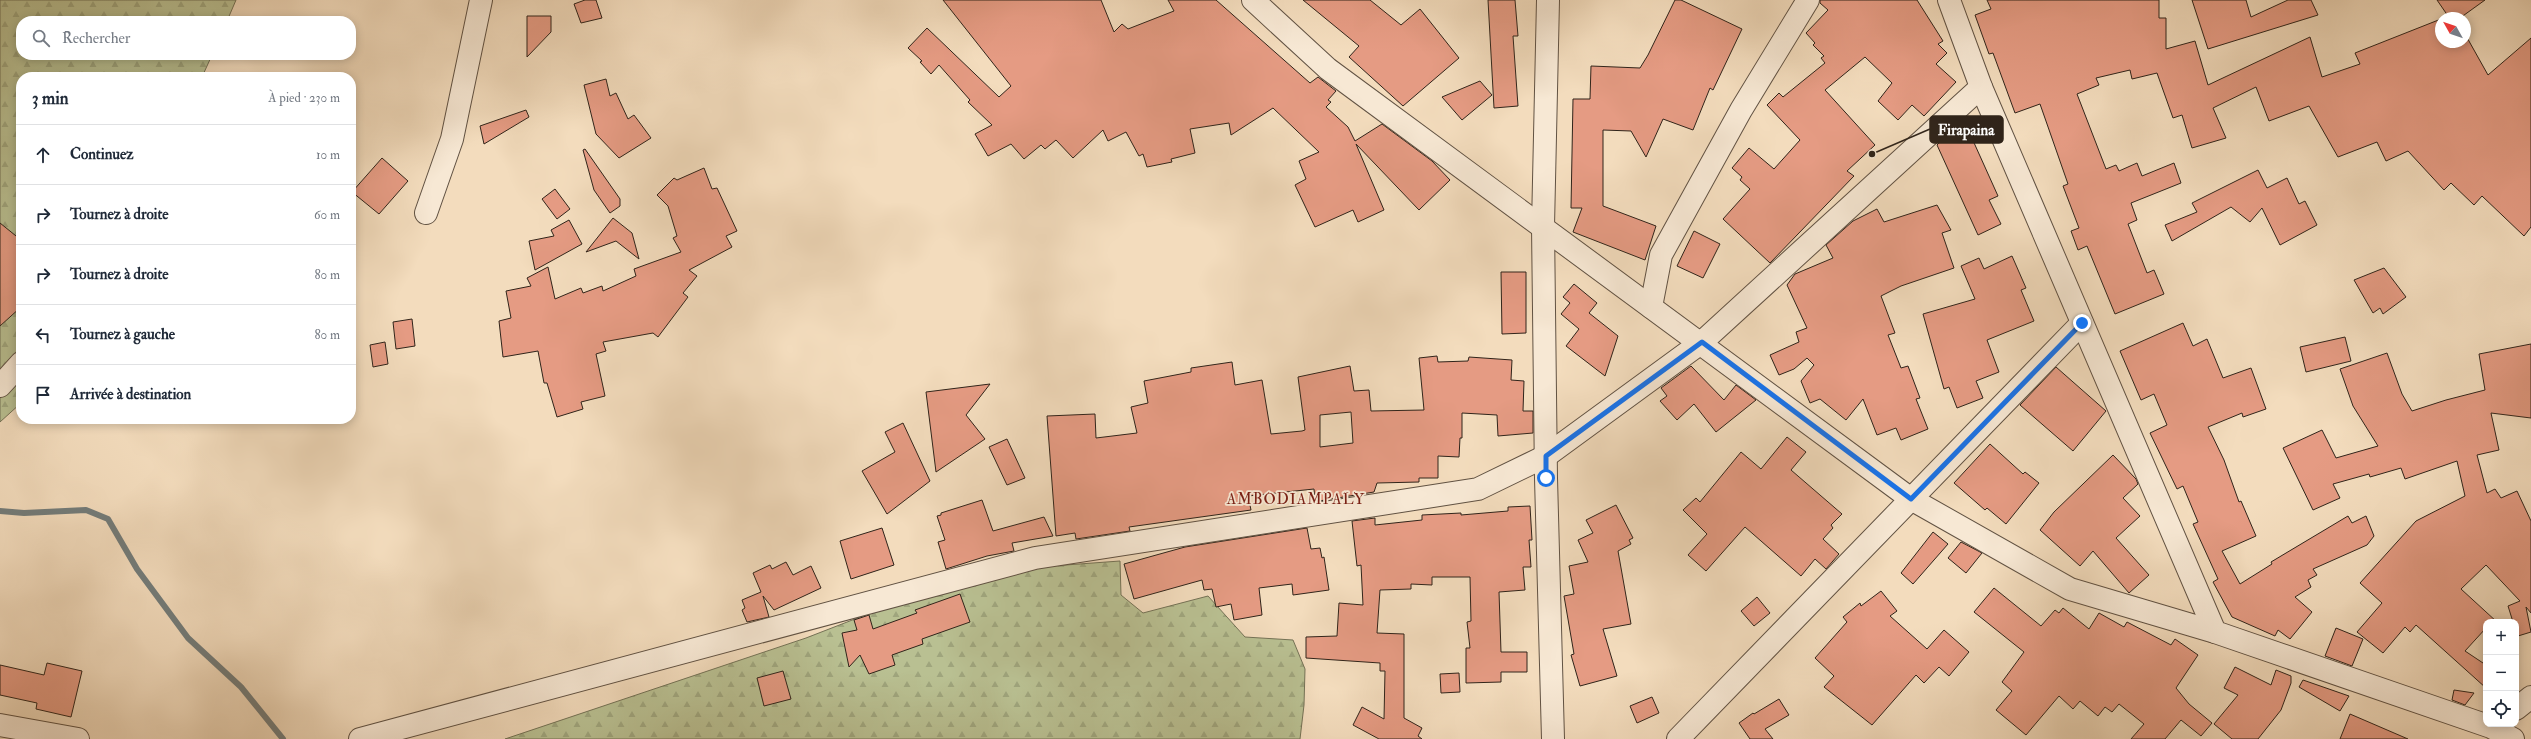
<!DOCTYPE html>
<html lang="fr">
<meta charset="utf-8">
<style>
:root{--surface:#fff;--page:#f2f2f3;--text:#1f2937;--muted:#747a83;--line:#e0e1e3}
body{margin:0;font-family:"IM FELL Double Pica",serif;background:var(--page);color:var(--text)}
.controls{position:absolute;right:12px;bottom:12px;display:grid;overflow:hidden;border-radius:8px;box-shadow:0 2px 10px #0003}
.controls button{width:36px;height:36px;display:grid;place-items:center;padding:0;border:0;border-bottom:1px solid var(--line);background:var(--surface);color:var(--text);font:20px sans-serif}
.compass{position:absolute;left:2435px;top:12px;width:36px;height:36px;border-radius:50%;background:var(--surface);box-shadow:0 2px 10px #0003;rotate:310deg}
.stop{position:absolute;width:12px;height:12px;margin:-9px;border:3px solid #1a73e8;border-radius:50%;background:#fff}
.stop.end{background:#1a73e8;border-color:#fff;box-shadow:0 1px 4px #0008}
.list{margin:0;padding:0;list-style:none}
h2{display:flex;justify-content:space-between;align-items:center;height:52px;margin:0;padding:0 16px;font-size:17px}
h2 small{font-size:13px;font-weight:400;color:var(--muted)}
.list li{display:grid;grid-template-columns:26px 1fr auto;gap:12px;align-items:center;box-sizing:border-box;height:60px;padding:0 16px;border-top:1px solid var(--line)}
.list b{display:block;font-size:15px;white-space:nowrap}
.list em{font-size:13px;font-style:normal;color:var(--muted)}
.icon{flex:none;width:22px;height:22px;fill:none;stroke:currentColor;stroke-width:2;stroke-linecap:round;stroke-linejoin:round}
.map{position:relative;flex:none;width:2531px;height:739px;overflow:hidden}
.search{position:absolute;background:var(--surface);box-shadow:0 2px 10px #0003;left:16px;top:16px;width:340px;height:44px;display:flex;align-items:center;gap:10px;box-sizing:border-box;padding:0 14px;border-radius:16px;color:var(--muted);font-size:15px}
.panel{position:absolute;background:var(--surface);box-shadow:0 2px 10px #0003;left:16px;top:72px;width:340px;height:352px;border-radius:16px}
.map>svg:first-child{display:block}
</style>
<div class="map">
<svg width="2531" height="739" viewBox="0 0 2531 739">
<defs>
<pattern id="forest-firs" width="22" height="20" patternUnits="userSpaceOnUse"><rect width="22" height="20" fill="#b9c092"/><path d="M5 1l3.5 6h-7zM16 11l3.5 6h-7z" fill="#9fa57d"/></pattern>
</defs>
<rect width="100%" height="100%" fill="#f3dcbd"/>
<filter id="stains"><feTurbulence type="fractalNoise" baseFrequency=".005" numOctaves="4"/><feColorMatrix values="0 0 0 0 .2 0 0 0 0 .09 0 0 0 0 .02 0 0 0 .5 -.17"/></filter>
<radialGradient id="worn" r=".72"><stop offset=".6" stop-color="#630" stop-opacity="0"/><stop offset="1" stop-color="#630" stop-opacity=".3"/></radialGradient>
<g fill="url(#forest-firs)" stroke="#747256">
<polygon points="0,0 236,0 227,21 21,21 21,55 212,55 202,77 21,77 21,403 0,422"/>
<polygon points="1120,561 1121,595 1143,613 1208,596 1245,637 1293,640 1305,669 1304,705 1300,739 505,739 806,638 896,603 1025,568"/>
</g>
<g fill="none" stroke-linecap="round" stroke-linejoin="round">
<polyline stroke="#747d7b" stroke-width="6" points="0,511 24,513 86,510 108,519 137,569 188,638 241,687 283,739"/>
</g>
<g fill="#e59b83" stroke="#30241a" fill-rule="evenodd">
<polygon points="585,0 596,0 602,18 581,23 574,4"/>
<polygon points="943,0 1101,0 1114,32 1122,24 1128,29 1174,11 1168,0 1216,0 1310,83 1318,77 1336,91 1328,100 1331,102 1326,107 1348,127 1355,141 1382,124 1432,161 1450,180 1419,210 1356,144 1384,210 1358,222 1353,210 1315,227 1295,185 1306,179 1299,161 1319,152 1273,108 1231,135 1229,123 1190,129 1195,153 1171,159 1172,162 1147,167 1143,154 1139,156 1126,132 1108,141 1103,130 1073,158 1056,140 1045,149 1041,145 1024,159 1011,144 988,156 975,134 992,125 968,102 970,100 939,65 931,74 920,62 922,61 908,48 927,28 999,97 1011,86"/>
<polygon points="1303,0 1370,0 1401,25 1420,9 1459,58 1403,106 1349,57 1359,46"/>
<polygon points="1488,0 1515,0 1518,36 1513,36 1518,106 1494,108"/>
<polygon points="1675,0 1681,0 1742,29 1713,90 1710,88 1693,130 1663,119 1646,157 1631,131 1603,130 1603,206 1656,226 1645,260 1573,232 1582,208 1571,208 1573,99 1590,99 1591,66 1640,68 1648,55"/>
<polygon points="1820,0 1917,0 1943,41 1938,44 1947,53 1936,64 1956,82 1924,116 1912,105 1898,120 1878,101 1892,83 1865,57 1825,90 1875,145 1847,171 1854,176 1770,263 1723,219 1750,189 1740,180 1742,177 1732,168 1749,148 1774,169 1800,140 1767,105 1779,93 1783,97 1825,63 1821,58 1824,56 1813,45 1815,43 1806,33 1828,10 1820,3"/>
<polygon points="1987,0 2159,0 2159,18 2166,18 2166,49 2195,41 2208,85 2310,37 2322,77 2360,64 2355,53 2441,19 2441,42 2465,42 2465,34 2488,75 2531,38 2531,227 2524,236 2482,196 2474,205 2451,183 2444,190 2408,151 2386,161 2377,142 2338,157 2309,106 2269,121 2256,87 2213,108 2226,138 2192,148 2182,115 2173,118 2157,73 2132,79 2130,70 2096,78 2099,85 2077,94 2106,169 2116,165 2119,171 2137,163 2142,176 2174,163 2181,183 2131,203 2137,220 2128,224 2147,273 2154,270 2164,294 2115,314 2087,246 2078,250 2071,231 2079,228 2063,186 2068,184 2040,104 2015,113 1993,53 1989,54 1975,15 1991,9"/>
<polygon points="2192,0 2246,0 2251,17 2288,0 2311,0 2318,15 2208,49"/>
<polygon points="2437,0 2485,0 2460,18 2444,18 2448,16"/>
<polygon points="527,16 551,16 551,32 527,57"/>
<polygon points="606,79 610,96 616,93 628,119 634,115 651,138 619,158 596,134 584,85"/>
<polygon points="1480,81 1492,95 1462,120 1442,97"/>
<polygon points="526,110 529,117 484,144 480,126"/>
<polygon points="1966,125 1998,196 1989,200 2001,224 1978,235 1937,145 1949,133"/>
<polygon points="585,149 620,199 620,206 610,213 594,190 583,150"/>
<polygon points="382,158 408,181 379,214 352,192"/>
<polygon points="704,168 712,189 717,188 737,231 726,236 732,247 689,270 697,276 683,293 688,297 658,337 653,333 603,342 606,351 596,354 605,396 581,402 583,409 557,417 547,383 544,383 538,351 503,357 499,321 511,318 506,291 531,286 527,278 548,267 555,299 581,288 583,293 602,286 603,291 636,276 634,269 681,252 673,238 677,236 668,206 657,195 674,178 677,180"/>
<polygon points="2258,170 2267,188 2287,178 2299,204 2305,201 2317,225 2280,245 2262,208 2250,222 2231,207 2172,241 2165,225 2197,212 2192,203"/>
<polygon points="555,189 570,209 557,219 542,199"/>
<polygon points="1937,205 1951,230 1942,233 1954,268 1901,286 1881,296 1895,333 1888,335 1901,368 1908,366 1920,398 1916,399 1928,429 1901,440 1896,428 1877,435 1863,399 1846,420 1820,399 1810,403 1801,381 1814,365 1807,358 1794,369 1779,375 1770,355 1799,342 1796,332 1807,328 1787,285 1795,274 1833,258 1826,245 1853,221 1877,209 1884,222"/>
<polygon points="613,218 632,233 639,259 616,241 586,252"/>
<polygon points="569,220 582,244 535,270 529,241 554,236 551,230"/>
<polygon points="0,223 21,240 21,307 0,326"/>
<polygon points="1694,231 1720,244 1703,278 1677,266"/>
<polygon points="2012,256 2026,288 2021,290 2034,321 1987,340 1999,372 1976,381 1983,398 1957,408 1949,387 1944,389 1923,314 1975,299 1961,266 1979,258 1984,269"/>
<polygon points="2384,268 2406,297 2383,314 2380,308 2373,313 2354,280"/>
<polygon points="1501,272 1526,272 1526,333 1502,334"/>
<polygon points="1574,284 1597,303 1589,313 1618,336 1605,376 1566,346 1579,329 1561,314 1570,303 1563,297"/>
<polygon points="412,319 415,346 396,349 393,322"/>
<polygon points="2183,323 2193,346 2207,339 2223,378 2251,368 2266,409 2243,417 2242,413 2208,427 2224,460 2239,502 2241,501 2256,536 2222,551 2240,584 2272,564 2271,562 2348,516 2352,523 2366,516 2374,536 2367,545 2313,569 2317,575 2308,580 2311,587 2295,597 2312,612 2290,639 2278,630 2275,636 2232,617 2213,582 2218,579 2193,524 2198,522 2183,486 2177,489 2150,433 2167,425 2154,394 2141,400 2120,351"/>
<polygon points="2345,337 2351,361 2306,372 2300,347"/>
<polygon points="385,342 388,364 373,367 370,345"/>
<polygon points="2531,344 2531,418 2491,413 2499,450 2477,455 2487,493 2495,489 2501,498 2517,491 2531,521 2531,613 2526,607 2531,632 2518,636 2516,622 2513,622 2508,606 2520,601 2486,565 2461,589 2497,622 2486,622 2486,628 2465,651 2486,665 2486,688 2416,625 2410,632 2405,627 2383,653 2357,632 2382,603 2360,583 2416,521 2465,496 2457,461 2405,479 2401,468 2370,477 2369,474 2333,484 2340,498 2313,510 2283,448 2322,430 2336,458 2378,446 2353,406 2340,369 2387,353 2402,394 2412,411 2446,400 2485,390 2479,354"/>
<path d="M1437,356L1438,362L1468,361L1469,357L1512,360L1511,380L1524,381L1523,411H1533V433L1498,436L1497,415L1462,413V438H1460L1459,457L1438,456V478H1419V482L1377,483L1374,492L1319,501H1315L1314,489L1248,496L1251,510L1129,527L1130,531L1076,539L1075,533L1056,536L1047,416L1095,414L1096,438L1137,433L1131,407L1148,403L1144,381L1191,372V368L1232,362L1235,385L1262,380L1271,434L1302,431L1305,430L1298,377L1350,366L1354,391L1369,390L1371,411L1424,410L1419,358ZM1351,412L1353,443L1320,447V415Z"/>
<polygon points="1691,366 1724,400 1736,385 1756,400 1716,432 1694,404 1677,420 1660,401 1667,396 1661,388"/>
<polygon points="2056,367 2106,411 2073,451 2020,405"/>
<polygon points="990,384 966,415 985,439 936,472 926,392"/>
<polygon points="903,423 930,481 887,514 862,471 895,452 885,432"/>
<polygon points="1787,437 1806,452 1791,470 1842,514 1831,525 1833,528 1823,539 1839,554 1826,569 1815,559 1801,576 1745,527 1706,571 1688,555 1707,534 1683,510 1696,498 1700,502 1741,452 1761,469"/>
<polygon points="1007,439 1025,478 1007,485 989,447"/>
<polygon points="1990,444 2023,474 2025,472 2039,483 2006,524 1987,508 1985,510 1954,483"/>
<polygon points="2113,455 2136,479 2138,484 2123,498 2140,516 2116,538 2149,575 2129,593 2093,551 2080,566 2040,530 2054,512"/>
<polygon points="982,500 993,531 1044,517 1053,536 1012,543 1014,551 987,556 946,569 938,542 945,540 937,516 941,515 941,513"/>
<polygon points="1616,505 1633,538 1629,540 1631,544 1618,551 1631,624 1603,629 1617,676 1580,686 1571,655 1574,654 1564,596 1574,594 1569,566 1588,562 1578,540 1593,533 1586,520"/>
<polygon points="1530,506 1532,540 1529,540 1531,567 1523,567 1525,590 1499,592 1501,652 1527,652 1527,672 1501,672 1501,682 1466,683 1466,648 1470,648 1467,622 1471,621 1470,577 1432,577 1432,585 1411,584 1411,589 1380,590 1377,633 1404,634 1404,718 1422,728 1418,736 1422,739 1379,739 1353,725 1362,707 1384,719 1385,671 1380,671 1380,663 1306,658 1306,637 1337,636 1339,603 1363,605 1361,565 1357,566 1352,521 1375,518 1375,525 1422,520 1422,515 1461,513 1461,515 1508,511 1508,507"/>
<polygon points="882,528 894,565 851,579 840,541"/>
<polygon points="1307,528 1311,549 1320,548 1322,558 1324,557 1329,590 1293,595 1292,584 1259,588 1262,615 1234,620 1231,604 1216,607 1212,589 1204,590 1202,580 1134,599 1124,564 1185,547"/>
<polygon points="1933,532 1948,544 1913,584 1901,573"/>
<polygon points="1961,542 1982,553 1966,573 1948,558"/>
<polygon points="786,562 793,575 811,566 821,588 774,610 763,596 769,617 747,622 742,610 745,608 742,600 761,592 753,573 770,565 772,569"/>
<polygon points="1994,588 2041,626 2055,610 2059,613 2063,608 2089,629 2099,613 2124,627 2127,622 2171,645 2175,639 2198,655 2176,688 2189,704 2212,723 2201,736 2181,720 2165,739 2131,739 2144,724 2119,704 2112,712 2105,707 2098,716 2080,701 2073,709 2059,696 2026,735 1996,710 2012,691 2002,682 2024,652 1974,612"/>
<polygon points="1881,591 1897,611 1890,616 1927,649 1944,630 1969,652 1949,676 1939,667 1924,683 1916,675 1872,725 1824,687 1834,676 1815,658 1847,622 1843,617 1860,603 1861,606"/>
<polygon points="960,594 970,622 922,639 923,644 892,655 895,665 869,674 860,655 849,667 842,633 857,630 854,620 869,615 873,629 917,613 915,610"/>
<polygon points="1757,597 1770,613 1754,626 1741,611"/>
<polygon points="2336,628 2363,639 2352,666 2325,656"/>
<polygon points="47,663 82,671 71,717 36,709 37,703 0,695 0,665 44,675"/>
<polygon points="2235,667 2271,685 2276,670 2291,676 2291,683 2281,710 2258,739 2232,739 2214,724 2238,695 2224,688"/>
<polygon points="783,671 791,699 764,706 757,678"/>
<polygon points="1459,673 1460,692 1441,693 1440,674"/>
<polygon points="2303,680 2349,696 2340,711 2299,687"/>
<polygon points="2454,690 2474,693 2465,705 2452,700"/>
<polygon points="1652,697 1659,713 1637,723 1630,706"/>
<polygon points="1779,699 1789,715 1765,729 1773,739 1750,739 1739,723 1753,713 1754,714"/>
<polygon points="2350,714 2408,739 2340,739"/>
</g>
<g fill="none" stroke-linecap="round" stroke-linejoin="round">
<g stroke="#615243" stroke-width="24">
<g id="minor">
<polyline points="1253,0 1328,69 1911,499 2070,589 2215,632"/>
<polyline points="1548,0 1543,226 1546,478 1553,739"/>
<polyline points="426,213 452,139 481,0"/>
<polyline points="1651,307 1661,255 1741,110 1808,0"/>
<polyline points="0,386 21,363"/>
<polyline points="2516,709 2531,697"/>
<polyline points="0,725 78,739"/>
<polyline points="360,739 1035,558 1478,489 1546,456 1702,342 1981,87"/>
<polyline points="1678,739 2082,323"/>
</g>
</g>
<g stroke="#615243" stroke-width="24">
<polyline id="tertiary" points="1949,0 1981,87 2215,632 2491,727 2513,739"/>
</g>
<use href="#minor" stroke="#f7e8d4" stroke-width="22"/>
<use href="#tertiary" stroke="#f7e8d4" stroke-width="22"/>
</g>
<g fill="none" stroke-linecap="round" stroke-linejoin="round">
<polyline stroke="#1a73e8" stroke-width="5" points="1546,478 1546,456 1702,342 1911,499 2082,323"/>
</g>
<g text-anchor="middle" stroke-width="3.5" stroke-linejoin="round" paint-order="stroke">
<g font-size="15" letter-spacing="1" fill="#7a1f14" stroke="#f7e8d4">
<text x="1296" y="504">AMBODIAMPALY</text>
</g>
</g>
<path fill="none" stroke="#30241a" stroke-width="1.5" d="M1872 154L1930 129"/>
<circle fill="#30241a" stroke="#f7e8d4" stroke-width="1.5" cx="1872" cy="154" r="4"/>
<rect fill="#30241a" stroke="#30241a" stroke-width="1.5" x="1930" y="116" width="73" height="27" rx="4"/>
<g font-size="15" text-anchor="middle" font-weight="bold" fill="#fff">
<text x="1966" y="135">Firapaina</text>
</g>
<rect width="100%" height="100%" filter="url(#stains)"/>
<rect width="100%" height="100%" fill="url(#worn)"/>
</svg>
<div class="controls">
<button>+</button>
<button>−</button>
<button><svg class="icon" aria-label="locate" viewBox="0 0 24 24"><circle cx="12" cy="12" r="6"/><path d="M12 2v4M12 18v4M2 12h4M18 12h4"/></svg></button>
</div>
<svg class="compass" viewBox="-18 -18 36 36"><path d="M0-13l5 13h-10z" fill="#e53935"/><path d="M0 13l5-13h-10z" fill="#747a83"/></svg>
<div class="stop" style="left:1546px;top:478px"></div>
<div class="stop end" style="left:2082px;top:323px"></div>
<div class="search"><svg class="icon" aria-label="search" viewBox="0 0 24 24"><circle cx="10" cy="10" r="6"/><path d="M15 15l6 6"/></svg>Rechercher</div>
<section class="panel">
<h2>3 min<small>À pied · 230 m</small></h2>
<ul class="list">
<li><svg class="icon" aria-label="ahead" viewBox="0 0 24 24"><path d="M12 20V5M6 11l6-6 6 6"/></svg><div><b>Continuez</b></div><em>10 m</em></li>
<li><svg class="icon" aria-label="right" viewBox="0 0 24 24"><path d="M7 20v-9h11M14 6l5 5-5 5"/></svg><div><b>Tournez à droite</b></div><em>60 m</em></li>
<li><svg class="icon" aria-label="right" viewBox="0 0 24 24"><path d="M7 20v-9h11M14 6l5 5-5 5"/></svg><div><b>Tournez à droite</b></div><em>80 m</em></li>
<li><svg class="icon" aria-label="left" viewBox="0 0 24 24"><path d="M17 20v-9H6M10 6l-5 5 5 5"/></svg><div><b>Tournez à gauche</b></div><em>80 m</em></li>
<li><svg class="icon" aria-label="arrive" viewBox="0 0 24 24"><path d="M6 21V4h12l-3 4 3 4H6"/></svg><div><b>Arrivée à destination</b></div></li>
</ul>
</section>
</div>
